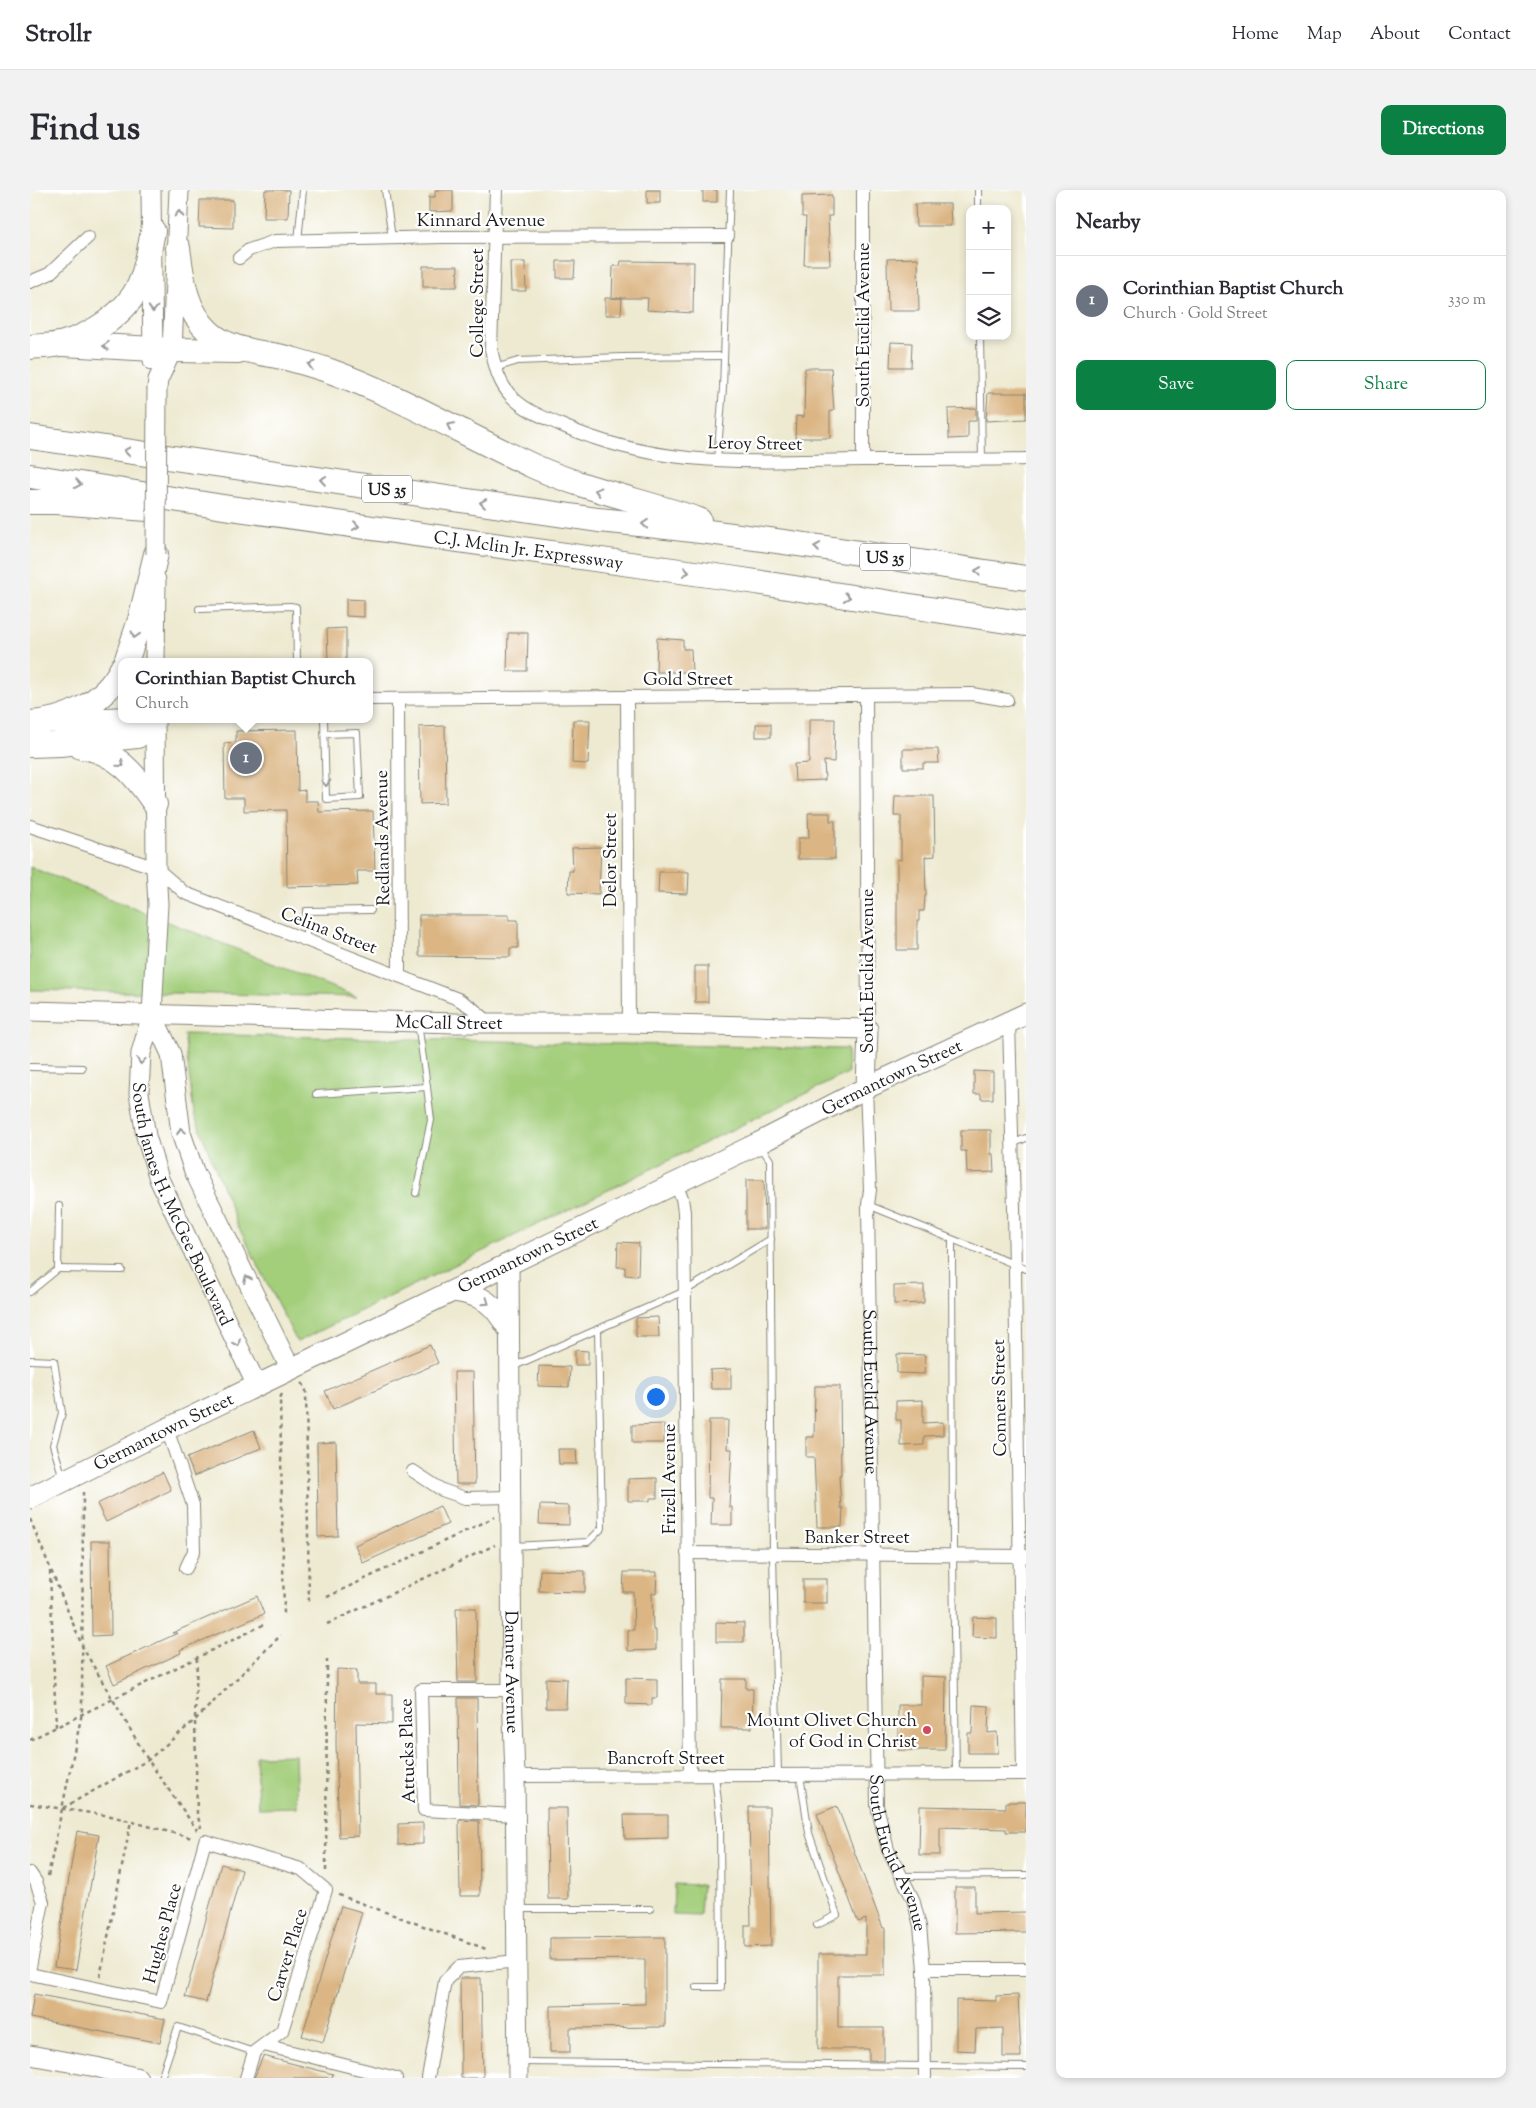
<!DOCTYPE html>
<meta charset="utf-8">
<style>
:root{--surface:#fff;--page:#f2f2f3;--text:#2b2b33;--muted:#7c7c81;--line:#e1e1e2;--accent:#0b8043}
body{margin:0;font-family:"Sorts Mill Goudy",serif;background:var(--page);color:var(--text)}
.controls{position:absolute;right:15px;top:15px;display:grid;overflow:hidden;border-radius:10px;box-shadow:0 2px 8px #0003}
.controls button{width:45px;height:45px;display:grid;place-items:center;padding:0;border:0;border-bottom:1px solid var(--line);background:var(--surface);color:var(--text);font:25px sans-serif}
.you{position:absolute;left:625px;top:1206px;width:18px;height:18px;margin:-12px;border:4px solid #fff;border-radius:50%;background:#1a73e8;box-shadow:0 0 0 8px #1a73e833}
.badge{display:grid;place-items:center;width:32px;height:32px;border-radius:50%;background:var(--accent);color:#fff;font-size:16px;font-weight:700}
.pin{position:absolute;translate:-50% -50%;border:2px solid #fff;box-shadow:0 1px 5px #0006}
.popup{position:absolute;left:88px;top:468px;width:255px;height:65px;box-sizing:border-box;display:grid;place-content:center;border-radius:10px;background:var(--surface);filter:drop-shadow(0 1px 4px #0005);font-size:16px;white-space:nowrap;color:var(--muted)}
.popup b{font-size:19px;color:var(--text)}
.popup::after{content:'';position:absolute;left:50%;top:100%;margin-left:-10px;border:10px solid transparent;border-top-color:var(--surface)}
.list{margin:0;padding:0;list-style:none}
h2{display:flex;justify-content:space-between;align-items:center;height:65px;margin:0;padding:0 20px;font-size:21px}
h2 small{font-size:16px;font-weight:400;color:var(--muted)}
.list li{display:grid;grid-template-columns:32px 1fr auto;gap:15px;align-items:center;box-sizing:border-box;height:90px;padding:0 20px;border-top:1px solid var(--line)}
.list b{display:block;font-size:19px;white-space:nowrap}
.list p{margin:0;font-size:16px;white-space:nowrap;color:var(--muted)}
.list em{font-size:16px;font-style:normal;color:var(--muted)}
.actions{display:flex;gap:10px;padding:15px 20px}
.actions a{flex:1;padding:11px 0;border:1px solid var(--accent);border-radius:10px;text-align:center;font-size:18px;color:var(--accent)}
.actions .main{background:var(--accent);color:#fff}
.icon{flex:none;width:28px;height:28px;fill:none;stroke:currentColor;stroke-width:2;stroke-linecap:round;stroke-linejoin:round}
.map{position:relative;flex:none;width:996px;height:1888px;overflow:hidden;border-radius:10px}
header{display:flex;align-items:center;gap:30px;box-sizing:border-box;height:70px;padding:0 25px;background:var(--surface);border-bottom:1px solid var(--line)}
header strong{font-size:24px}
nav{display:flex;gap:28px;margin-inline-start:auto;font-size:18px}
.intro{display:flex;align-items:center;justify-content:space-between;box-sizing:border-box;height:120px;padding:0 30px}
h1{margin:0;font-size:35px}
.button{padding:12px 22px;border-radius:10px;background:var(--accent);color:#fff;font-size:18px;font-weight:700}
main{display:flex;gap:30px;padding:0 30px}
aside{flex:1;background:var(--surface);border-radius:10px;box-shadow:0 2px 8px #0003}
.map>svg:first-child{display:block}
</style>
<header>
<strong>Strollr</strong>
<nav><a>Home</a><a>Map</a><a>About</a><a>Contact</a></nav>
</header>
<div class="intro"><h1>Find us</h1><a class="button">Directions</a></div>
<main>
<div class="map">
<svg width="996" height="1888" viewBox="0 0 996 1888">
<rect width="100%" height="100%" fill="#fff"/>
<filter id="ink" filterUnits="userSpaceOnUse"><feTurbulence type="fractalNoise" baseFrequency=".02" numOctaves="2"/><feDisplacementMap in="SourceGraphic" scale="10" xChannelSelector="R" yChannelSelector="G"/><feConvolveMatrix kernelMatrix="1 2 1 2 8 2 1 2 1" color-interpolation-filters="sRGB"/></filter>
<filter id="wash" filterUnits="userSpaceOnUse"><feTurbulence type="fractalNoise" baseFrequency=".0096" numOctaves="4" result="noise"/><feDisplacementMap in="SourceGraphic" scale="20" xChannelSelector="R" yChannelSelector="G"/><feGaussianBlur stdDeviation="1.12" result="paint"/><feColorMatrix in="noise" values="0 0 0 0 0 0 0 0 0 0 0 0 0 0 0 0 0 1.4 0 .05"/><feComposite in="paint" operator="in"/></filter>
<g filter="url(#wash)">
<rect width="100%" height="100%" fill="#eeead2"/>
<g fill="#a3ce7a" stroke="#60754b">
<polygon points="0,677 327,807 0,800"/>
<polygon points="154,844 817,859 818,883 267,1152 208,1036 164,924"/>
<polygon points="265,1565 267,1617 228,1618 226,1566"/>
<polygon points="644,1694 672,1695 670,1726 643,1725"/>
</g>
<g id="blocks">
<g fill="#dbb684">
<polygon points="235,0 259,0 258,28 234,28"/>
<polygon points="405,0 423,0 423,21 399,22 399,7 405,7"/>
<rect x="617" y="0" width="13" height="13"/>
<rect x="673" y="0" width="14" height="12"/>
<polygon points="802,5 802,26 798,26 800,75 774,75 776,27 772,27 772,6"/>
<polygon points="170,10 203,10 203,38 169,37"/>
<polygon points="885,14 920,14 921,36 886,36"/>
<polygon points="888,68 889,121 858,121 857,69"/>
<polygon points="527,71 545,71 544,88 527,88"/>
<polygon points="591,71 664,72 663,123 617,120 618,108 582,108 583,76 590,76"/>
<polygon points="480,72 495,72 496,101 481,101"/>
<polygon points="393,76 428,76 427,97 393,97"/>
<polygon points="575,108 592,108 591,125 575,125"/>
<polygon points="861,152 882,153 881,177 860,177"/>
<polygon points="775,178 801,178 804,221 800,221 800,248 765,248 766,226 774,227"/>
<polygon points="958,203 996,203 996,229 956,231"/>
<polygon points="946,218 946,231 938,231 938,248 919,249 918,219"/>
<polygon points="316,409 334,410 334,427 316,426"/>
<polygon points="316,438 316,472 298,472 297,439"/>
<polygon points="478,443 498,443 497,481 477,481"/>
<polygon points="627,448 653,450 653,459 661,459 662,482 626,482"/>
<polygon points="779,529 805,529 804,572 794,571 795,590 765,591 764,574 779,573"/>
<polygon points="543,530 560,530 558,574 542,573"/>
<rect x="726" y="534" width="15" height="13"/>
<polygon points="415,536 416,613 390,614 389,537"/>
<polygon points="267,540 268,601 275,600 275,611 288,611 289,622 343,621 345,681 327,681 328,695 257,697 256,620 214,621 214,608 195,608 194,553 206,552 206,541"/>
<polygon points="873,559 908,559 909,573 893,573 893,578 873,578"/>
<polygon points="865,606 904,606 905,666 895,667 896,706 895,706 894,721 889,721 889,731 887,731 887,760 867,760 867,669 871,670 871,626 864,626"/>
<polygon points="778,623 800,623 800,631 805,631 805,669 768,669 768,648 779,648"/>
<polygon points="571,657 569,704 538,703 539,681 543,681 542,658"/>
<polygon points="629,682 659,682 658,704 628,703"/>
<polygon points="389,725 479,725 479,730 488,730 488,758 480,758 480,767 389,766"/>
<rect x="665" y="776" width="13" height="36"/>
<polygon points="944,881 963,882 963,909 951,909 951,904 944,904"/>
<polygon points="931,940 961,940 961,964 963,964 964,982 937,983 936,961 931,961"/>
<polygon points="716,990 734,990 735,1039 716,1039"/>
<polygon points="588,1052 609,1053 608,1086 595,1085 595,1077 587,1077"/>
<polygon points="894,1095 894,1113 864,1114 864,1096"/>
<polygon points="628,1127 629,1147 606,1147 606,1128"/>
<polygon points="400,1155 408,1173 303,1219 295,1201"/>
<polygon points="545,1160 558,1161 558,1175 545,1175"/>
<polygon points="867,1164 895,1165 894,1184 867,1183"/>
<polygon points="509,1176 540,1177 539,1197 508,1196"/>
<polygon points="701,1179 701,1199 681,1199 680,1180"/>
<polygon points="424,1182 443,1182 445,1294 426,1294"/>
<polygon points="785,1196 810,1196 811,1285 809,1285 811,1318 813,1318 812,1337 787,1337 784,1267 776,1267 776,1247 784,1247"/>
<polygon points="893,1210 893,1233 913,1232 913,1245 894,1246 894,1255 871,1256 871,1230 866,1230 866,1211"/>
<polygon points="679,1230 698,1230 697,1259 702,1259 699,1317 702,1317 702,1335 681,1335 682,1308 678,1308"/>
<polygon points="634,1234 634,1253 602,1253 602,1235"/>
<polygon points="224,1240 231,1258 164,1286 157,1268"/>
<polygon points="306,1252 308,1346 288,1347 287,1253"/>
<polygon points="528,1259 546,1259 547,1274 529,1274"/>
<polygon points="133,1282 141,1300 76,1332 67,1314"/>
<polygon points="627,1288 627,1308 620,1308 620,1311 598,1311 598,1289"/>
<polygon points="510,1315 539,1316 539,1335 509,1334"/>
<polygon points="410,1316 418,1334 333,1373 325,1355"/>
<polygon points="61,1351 80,1351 81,1445 62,1446"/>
<polygon points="510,1380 555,1381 555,1402 509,1401"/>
<polygon points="594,1382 627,1382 626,1403 622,1403 623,1440 626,1440 626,1460 598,1461 598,1440 604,1440 603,1402 593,1402"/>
<rect x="773" y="1389" width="24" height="24"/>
<polygon points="227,1406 234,1424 150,1460 151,1463 84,1494 76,1476 148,1443 142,1443"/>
<polygon points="426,1418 446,1418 447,1492 428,1492"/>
<polygon points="943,1427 967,1428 967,1448 942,1447"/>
<polygon points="686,1432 714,1433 714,1452 686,1452"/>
<polygon points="307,1479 327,1480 327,1494 346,1494 346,1504 362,1504 362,1534 326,1533 328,1646 309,1647 306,1554"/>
<polygon points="891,1486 916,1487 915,1560 868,1560 868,1515 891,1515"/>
<polygon points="516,1488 537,1489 536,1518 516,1518"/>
<polygon points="596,1488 627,1489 627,1508 622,1508 622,1515 596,1514"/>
<polygon points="692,1489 716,1489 716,1499 723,1499 722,1538 691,1538"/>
<polygon points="428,1508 447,1508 448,1615 429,1614"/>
<polygon points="943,1515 959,1516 958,1543 967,1542 968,1563 938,1563 938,1543 942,1543"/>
<polygon points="976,1612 996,1612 996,1642 976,1642 976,1639 910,1637 910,1665 889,1665 890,1616 976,1618"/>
<polygon points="807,1616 853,1738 855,1738 855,1785 808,1785 808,1838 854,1838 854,1871 839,1870 839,1859 788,1859 788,1764 836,1764 836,1729 828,1732 787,1624"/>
<polygon points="719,1617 739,1617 741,1756 715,1757 715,1735 721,1735"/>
<polygon points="517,1618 537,1618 538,1709 518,1709"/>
<polygon points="594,1625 638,1625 638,1648 595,1649"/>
<polygon points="429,1630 449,1631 450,1706 430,1706"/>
<polygon points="393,1633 393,1654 368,1655 368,1634"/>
<polygon points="47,1641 69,1645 46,1780 24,1777"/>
<polygon points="191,1674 212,1680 176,1812 155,1807"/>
<polygon points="925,1697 945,1697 945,1723 996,1722 996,1742 925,1743"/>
<polygon points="311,1716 332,1722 293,1852 272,1846"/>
<polygon points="635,1747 635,1837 540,1838 540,1862 520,1862 520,1816 615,1814 615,1769 520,1770 520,1748"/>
<polygon points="430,1788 451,1788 453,1888 431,1888"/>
<polygon points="4,1804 135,1829 130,1853 0,1828"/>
<polygon points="988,1805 991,1867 973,1867 973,1838 946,1839 945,1861 926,1860 926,1810 966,1811 966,1806"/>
<polygon points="233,1866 303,1884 302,1888 224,1888"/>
</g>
</g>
</g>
<g filter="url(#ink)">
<use href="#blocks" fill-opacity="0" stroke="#858377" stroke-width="1"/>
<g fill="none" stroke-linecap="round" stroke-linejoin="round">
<g stroke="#858377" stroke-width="8">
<g id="lane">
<polyline points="355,0 362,48"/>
<polyline points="948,0 948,19"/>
<polyline points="268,51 273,0"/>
<polyline points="950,146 952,270"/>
<polyline points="465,178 488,171 592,167 694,166"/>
<polyline points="687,271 693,198 700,0"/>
<polyline points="169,419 260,416 266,417 267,472"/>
<polyline points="294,529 296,609 330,607 327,543 294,544"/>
<polyline points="276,750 276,721 341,720"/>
<polyline points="0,877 52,878"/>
<polyline points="286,904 397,897 388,833"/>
<polyline points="982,954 996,948"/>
<polyline points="731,957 740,970 743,1364 748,1585"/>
<polyline points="386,1003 401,930 397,897"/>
<polyline points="838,1015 996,1079"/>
<polyline points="922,1050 923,1365 926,1585"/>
<polyline points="28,1079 92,1080"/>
<polyline points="0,1102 28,1079 29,1016"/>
<polyline points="0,1170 24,1171 32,1223 23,1255 33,1288"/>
<polyline points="482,1177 655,1101 741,1049"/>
<polyline points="484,1356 558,1352 572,1338 568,1139"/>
<polyline points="770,1585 779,1643 807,1725 787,1735"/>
<polyline points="871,1686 996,1685"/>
<polyline points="488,1719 620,1719"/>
<polyline points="666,1797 691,1797 690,1629 685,1585"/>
<polyline points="489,1872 996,1877"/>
<polyline points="131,1888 148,1837 224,1862"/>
</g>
</g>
<g stroke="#858377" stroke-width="14">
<g id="street">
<path d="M466,0L461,159C465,177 469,194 482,207C496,221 513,227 531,235C631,280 727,271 833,270C887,270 942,270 996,269"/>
<polyline points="833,0 833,270"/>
<polyline points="209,68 219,60 245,51 412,47 698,46"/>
<polyline points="0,92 19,84 58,47"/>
<polyline points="836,506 838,839"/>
<polyline points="597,507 599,833"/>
<polyline points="340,509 942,504 977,510"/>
<polyline points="368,509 369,786"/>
<polyline points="0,636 126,678 155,703 428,809 442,818 460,833"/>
<polyline points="979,832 984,1019 993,1584"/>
<path id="s1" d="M836,898L840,1000L838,1015L847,1616L858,1660L883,1709L890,1736L894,1779L895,1888"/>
<polyline points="645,994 652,1008 654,1022 660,1585"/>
<polyline points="137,1239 163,1315 164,1361 156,1378"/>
<polyline points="383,1281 412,1300 435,1308 480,1307"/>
<polyline points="657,1363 996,1366"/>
<polyline points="482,1500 391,1500 394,1620 486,1625"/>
<polyline points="485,1586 996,1584"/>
<polyline points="0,1683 6,1692 13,1712 0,1777"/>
<polyline points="894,1779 996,1779"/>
<polyline points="0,1784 131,1812 175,1651 271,1679 296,1700 252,1841 224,1862 216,1888"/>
<polyline points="234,1855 366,1888"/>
<polyline points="398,1888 415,1791 429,1777 487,1771"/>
</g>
</g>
<g stroke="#858377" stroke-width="21">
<g id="secondary">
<polyline points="121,0 123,171"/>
<polyline points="127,198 128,190 142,160 149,0"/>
<polyline points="125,472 126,390"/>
<path id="s2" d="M125,529L126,678L128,714L122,824L111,863L109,903L116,946L129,989L227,1196"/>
<path id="s3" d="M0,821L425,833H599L838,839L836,898"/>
<polyline points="122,824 141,864 151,943 164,981 261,1180"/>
<path id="s4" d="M479,1074L482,1500L485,1586L488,1888"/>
<polyline points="0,1865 66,1877 108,1888"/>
</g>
</g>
<g stroke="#858377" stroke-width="23">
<g id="primary">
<path d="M424,1101C453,1105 463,1113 478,1138"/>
<path id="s5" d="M0,1308L137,1239L729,953L836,898L996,824"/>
</g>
</g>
<g stroke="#858377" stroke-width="26">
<g id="highway">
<path d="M148,58C152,88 155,120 179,142C199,161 231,162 257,168C271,172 286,176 300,181C370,206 435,245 503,276C556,300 614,311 669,330"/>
<polyline points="33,154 142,160 208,161"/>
<path d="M0,157C11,156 24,156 34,153C62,145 95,124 109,96C117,79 119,60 123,41"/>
<path d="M0,247L568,330C711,343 853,367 996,388"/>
<path id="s6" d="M0,286L193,317L700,388L996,434"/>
<polyline points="0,312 27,312 118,319"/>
<polyline points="96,472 110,430 126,364"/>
<path d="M0,533C37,531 75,512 92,478"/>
<polyline points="31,533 94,529"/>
<polyline points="0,555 30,554 107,546 121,529"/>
<path d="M51,557C87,561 106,586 125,614"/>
</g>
</g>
<g stroke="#858377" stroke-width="2.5" stroke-dasharray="4 4" stroke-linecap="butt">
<polyline points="272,1193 276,1198 279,1415"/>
<polyline points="252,1204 250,1208 254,1426"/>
<polyline points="0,1329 53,1458 118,1570 167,1640"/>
<polyline points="20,1381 26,1537"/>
<polyline points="297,1407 465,1327"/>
<polyline points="297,1434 465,1355"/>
<polyline points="167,1468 165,1530 167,1623 171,1638"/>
<polyline points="0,1550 233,1435"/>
<polyline points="0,1614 81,1626 162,1648"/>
<polyline points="33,1618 118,1570 165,1530 251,1445"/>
<polyline points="296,1681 297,1470"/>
<polyline points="18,1686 52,1523 53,1302"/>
<polyline points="309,1705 456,1759"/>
<polyline points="70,1787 101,1631"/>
</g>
<use href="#lane" stroke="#fff" stroke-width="6"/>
<use href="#street" stroke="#fff" stroke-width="12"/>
<use href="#secondary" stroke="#fff" stroke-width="19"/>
<use href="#primary" stroke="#fff" stroke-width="21"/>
<use href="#highway" stroke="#fff" stroke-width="24"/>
<g stroke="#858377" stroke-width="21" stroke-linecap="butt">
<polyline id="secondary-bridge" points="126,364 127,198"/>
</g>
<use href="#secondary-bridge" stroke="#fff" stroke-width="19"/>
</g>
<defs><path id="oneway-chevron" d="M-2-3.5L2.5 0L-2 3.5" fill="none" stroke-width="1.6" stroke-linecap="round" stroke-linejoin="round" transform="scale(1.25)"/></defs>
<g stroke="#999">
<use href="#oneway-chevron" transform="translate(149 24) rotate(-89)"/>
<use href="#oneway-chevron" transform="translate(123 119) rotate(91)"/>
<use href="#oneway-chevron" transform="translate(76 156) rotate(-177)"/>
<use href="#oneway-chevron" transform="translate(281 175) rotate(-164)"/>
<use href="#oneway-chevron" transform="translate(420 236) rotate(-154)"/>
<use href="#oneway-chevron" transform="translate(97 261) rotate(-172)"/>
<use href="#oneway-chevron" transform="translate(293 290) rotate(-172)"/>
<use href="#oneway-chevron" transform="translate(48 294) rotate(9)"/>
<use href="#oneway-chevron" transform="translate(568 301) rotate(-165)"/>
<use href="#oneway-chevron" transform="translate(453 313) rotate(-172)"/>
<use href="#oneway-chevron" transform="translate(615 334) rotate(-175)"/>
<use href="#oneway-chevron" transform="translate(326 336) rotate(8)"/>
<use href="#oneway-chevron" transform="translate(787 357) rotate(-171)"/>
<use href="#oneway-chevron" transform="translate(948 381) rotate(-172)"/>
<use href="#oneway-chevron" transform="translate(656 382) rotate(8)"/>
<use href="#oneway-chevron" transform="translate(817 407) rotate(9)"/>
<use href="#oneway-chevron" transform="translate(105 445) rotate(107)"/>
<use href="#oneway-chevron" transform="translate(91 574) rotate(39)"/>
<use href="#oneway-chevron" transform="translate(296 593) rotate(88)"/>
<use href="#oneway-chevron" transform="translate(111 871) rotate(95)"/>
<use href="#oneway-chevron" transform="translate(151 941) rotate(-101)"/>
<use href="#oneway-chevron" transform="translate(217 1089) rotate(-116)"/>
<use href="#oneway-chevron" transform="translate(456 1112) rotate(35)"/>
<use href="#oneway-chevron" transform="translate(207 1153) rotate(64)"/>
</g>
</g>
<circle fill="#d1495b" stroke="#fff" stroke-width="2" cx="897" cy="1540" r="5"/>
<g text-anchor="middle" stroke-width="4.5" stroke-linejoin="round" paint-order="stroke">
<g fill="#fff" stroke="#606060" stroke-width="1">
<rect x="332" y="285.5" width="50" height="27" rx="4"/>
<rect x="830" y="353.5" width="50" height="27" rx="4"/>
</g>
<g font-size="16" font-weight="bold" fill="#1c1c1c">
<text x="357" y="305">US 35</text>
<text x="855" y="373">US 35</text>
</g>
<g font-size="18" fill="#1c1c1c" stroke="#fff">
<text x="451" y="36">Kinnard Avenue</text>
<text transform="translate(447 113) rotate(-90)" y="6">College Street</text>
<text transform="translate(833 135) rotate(-90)" y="6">South Euclid Avenue</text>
<text transform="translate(725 253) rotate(1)" y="6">Leroy Street</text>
<text dy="6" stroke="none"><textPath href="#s6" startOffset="504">C.J. Mclin Jr. Expressway</textPath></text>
<text x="658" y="495">Gold Street</text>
<text transform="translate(352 648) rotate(-91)" y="6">Redlands Avenue</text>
<text transform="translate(580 670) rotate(-90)" y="6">Delor Street</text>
<text transform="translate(299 740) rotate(21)" y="6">Celina Street</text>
<text transform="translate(837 781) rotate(-90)" y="6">South Euclid Avenue</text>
<text dy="6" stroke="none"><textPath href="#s3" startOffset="419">McCall Street</textPath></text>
<text dy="6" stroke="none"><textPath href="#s5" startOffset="959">Germantown Street</textPath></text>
<text dy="6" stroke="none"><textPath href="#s2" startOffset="495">South James H. McGee Boulevard</textPath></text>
<text dy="6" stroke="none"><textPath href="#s5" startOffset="554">Germantown Street</textPath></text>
<text dy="6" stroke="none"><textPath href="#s1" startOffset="304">South Euclid Avenue</textPath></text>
<text transform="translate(969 1208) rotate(-91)" y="6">Conners Street</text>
<text dy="6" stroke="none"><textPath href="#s5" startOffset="149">Germantown Street</textPath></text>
<text transform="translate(639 1289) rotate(-90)" y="6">Frizell Avenue</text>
<text x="827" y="1353">Banker Street</text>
<text dy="6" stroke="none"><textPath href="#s4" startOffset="408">Danner Avenue</textPath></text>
<text transform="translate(377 1561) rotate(-92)" y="6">Attucks Place</text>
<text x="636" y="1574">Bancroft Street</text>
<text dy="6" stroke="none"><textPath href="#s1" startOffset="769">South Euclid Avenue</textPath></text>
<text transform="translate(132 1743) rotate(-75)" y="6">Hughes Place</text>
<text transform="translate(257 1765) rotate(-73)" y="6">Carver Place</text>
</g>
<g font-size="18" fill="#1c1c1c" stroke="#fff" text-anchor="end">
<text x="887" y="1536">Mount Olivet Church<tspan x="887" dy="21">of God in Christ</tspan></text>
</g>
</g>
</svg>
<div class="controls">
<button>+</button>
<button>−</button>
<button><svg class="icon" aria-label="layers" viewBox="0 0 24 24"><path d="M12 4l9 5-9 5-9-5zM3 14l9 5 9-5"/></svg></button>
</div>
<div class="you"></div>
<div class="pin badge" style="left:216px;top:568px;background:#6b7280">1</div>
<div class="popup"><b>Corinthian Baptist Church</b>Church</div>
</div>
<aside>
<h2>Nearby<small></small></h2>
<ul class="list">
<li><span class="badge" style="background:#6b7280">1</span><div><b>Corinthian Baptist Church</b><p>Church · Gold Street</p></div><em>330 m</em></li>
</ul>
<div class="actions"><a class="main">Save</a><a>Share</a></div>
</aside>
</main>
